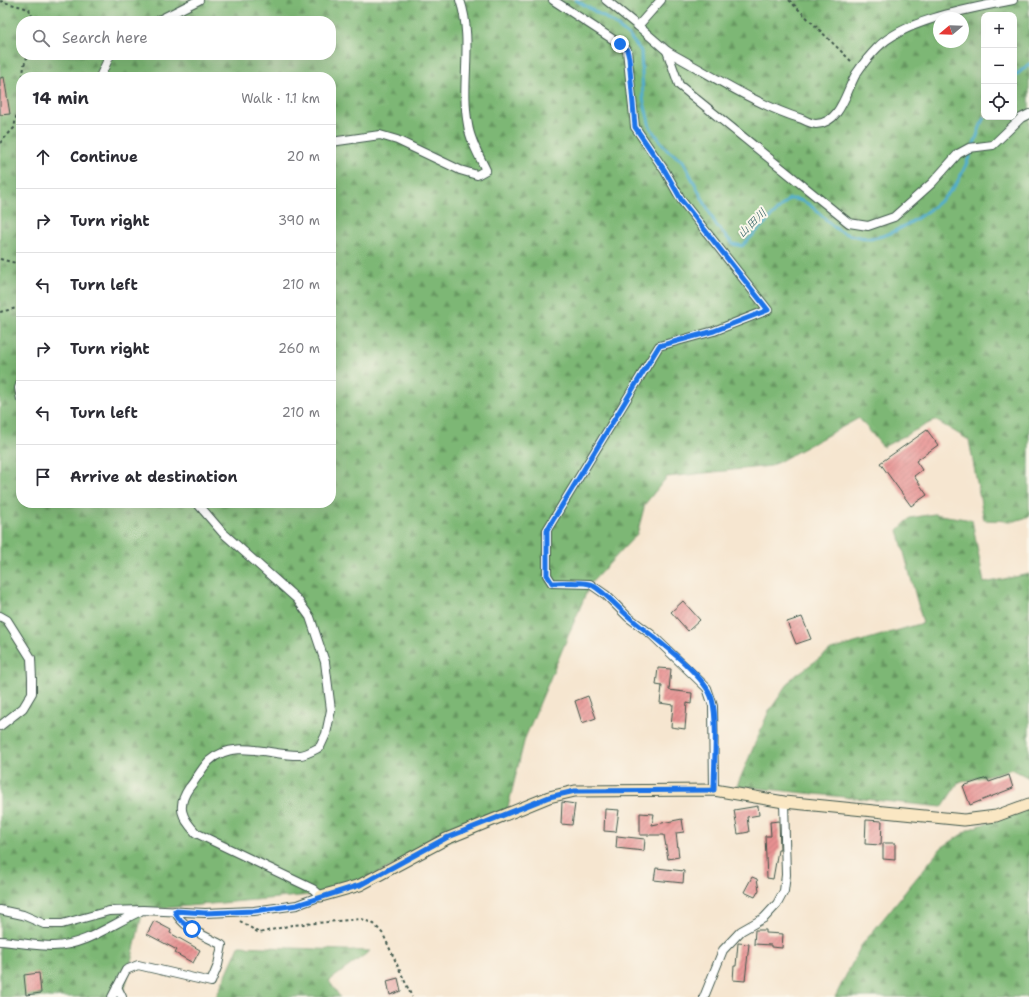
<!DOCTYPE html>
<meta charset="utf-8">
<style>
:root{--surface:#fff;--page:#f7f7f7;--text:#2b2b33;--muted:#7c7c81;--line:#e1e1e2}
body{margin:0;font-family:"Shantell Sans","Klee One",sans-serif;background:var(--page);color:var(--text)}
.controls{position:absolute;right:12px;top:12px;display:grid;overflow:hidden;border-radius:8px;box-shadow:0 4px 16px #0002}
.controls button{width:36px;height:36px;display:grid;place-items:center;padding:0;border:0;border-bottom:1px solid var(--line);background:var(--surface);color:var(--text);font:20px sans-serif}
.compass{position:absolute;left:933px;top:12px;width:36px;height:36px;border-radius:50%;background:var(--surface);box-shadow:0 4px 16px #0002;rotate:251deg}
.stop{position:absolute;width:12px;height:12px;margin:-9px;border:3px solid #1a73e8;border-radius:50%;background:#fff}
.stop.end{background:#1a73e8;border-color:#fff;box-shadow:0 1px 4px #0008}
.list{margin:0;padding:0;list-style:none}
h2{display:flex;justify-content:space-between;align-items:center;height:52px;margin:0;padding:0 16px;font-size:17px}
h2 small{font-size:13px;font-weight:400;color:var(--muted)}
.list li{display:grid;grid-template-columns:26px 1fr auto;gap:12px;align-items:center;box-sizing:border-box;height:64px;padding:0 16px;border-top:1px solid var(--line)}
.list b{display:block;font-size:15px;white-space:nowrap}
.list em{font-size:13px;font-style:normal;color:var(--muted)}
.icon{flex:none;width:22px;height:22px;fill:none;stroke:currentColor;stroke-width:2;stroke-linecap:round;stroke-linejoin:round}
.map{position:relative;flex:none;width:1029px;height:997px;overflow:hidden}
.search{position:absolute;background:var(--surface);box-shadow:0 4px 16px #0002;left:16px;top:16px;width:320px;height:44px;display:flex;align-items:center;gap:10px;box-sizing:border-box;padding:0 14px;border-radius:16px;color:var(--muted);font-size:15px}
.panel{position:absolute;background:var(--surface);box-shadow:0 4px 16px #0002;left:16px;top:72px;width:320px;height:436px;border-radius:16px}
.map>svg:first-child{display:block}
</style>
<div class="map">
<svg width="1029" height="997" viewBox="0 0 1029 997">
<defs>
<pattern id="forest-firs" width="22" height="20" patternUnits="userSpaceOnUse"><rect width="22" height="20" fill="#7db775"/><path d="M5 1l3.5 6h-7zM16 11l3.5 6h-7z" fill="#669661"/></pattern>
<pattern id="building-hatch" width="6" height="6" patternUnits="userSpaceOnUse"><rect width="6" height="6" fill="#e79191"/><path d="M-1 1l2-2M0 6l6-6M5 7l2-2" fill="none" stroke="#bb7877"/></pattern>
</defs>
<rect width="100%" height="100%" fill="#fbf7ec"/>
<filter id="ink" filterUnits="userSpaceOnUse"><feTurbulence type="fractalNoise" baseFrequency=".025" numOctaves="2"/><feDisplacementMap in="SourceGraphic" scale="8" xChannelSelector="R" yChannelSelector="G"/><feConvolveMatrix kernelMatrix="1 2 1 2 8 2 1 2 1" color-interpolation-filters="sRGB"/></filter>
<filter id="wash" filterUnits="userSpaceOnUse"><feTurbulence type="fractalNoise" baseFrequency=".012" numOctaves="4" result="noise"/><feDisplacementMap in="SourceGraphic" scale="16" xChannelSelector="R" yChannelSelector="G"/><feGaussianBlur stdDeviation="0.9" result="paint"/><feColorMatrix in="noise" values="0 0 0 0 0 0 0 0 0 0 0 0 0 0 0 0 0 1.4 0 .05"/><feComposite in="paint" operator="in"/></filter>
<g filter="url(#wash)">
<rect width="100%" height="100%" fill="#f6e6d0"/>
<g fill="url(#forest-firs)" stroke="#4e7a54" fill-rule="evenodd">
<path d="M0,0H1029V517L1014,521L984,520L969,440L935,420L883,447L859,418L771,466L667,477L645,504L637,534L590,584L525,738L506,815L333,893L143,910L123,997H0ZM984,15H1014V117H984ZM939,18H963V42H939ZM21,21H331V55H21ZM21,77H331V503H21Z"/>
<polygon points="934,514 972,520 984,583 1029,574 1029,778 1012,769 958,783 942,807 737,786 768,713 792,678 831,650 923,623 898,530 910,518"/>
<polygon points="1029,808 1029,997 835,997 861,946 941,848 970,829"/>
<polygon points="239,946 370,951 329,981 340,997 216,997"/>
</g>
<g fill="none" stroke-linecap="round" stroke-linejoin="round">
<g stroke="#50adce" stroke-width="3">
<path d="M576,0L612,22L629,36L641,51L643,98L650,127L667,150L683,161L716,225L733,244L742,246L789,199C810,197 822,219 838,230C846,235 861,238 870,238C894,238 943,203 956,184C969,164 975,139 984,117"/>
<polyline points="1014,77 1029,64"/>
</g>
</g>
<g id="blocks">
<g fill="url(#building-hatch)">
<polygon points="4,77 10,114 0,115 0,78"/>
<polygon points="927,430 938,445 916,461 922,470 914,476 927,495 911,506 880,463"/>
<polygon points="683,601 700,620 688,631 671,612"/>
<polygon points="802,617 811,639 796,644 787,622"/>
<polygon points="658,668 671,669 669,690 692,693 691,704 687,703 685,729 671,727 673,705 660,703 662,686 656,685"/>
<polygon points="588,696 596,718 582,723 575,701"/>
<polygon points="1009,775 1013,788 970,805 963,786 987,778 989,782"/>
<polygon points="562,802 575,804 572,825 561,824"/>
<polygon points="758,806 759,815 747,817 749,832 738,834 734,810"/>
<polygon points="605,809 619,810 616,832 604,831"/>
<polygon points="640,813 654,814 652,825 682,819 684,832 676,833 679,857 668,859 664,835 640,835"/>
<polygon points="866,820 882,821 881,845 865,844"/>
<polygon points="779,821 780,850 778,850 773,879 767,878 765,836 771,836 770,822"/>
<polygon points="617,836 645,839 644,851 616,848"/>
<polygon points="883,843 895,843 895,860 883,859"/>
<polygon points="656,868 684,871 683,883 654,880"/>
<polygon points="752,877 757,879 759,890 755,897 744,892"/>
<polygon points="154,921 171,930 170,933 200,950 193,963 175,953 177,950 147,934"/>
<polygon points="755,930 766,930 766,933 783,934 782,948 771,947 771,945 754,944"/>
<polygon points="738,943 749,944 745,981 733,980 734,966 736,966"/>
<polygon points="39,973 41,993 26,995 24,975"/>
<polygon points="398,978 401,991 390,995 387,981"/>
</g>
</g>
</g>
<g filter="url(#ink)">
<use href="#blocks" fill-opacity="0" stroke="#3f564b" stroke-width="1"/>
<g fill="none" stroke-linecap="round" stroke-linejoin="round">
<g stroke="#3f564b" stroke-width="10">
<g id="street">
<polyline points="553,0 620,44 627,50 635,127 665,171 682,201 768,310 714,331 659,346 547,530 547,575 552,583 590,584 606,595 628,617 652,635 707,688 713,706 714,790"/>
<polyline points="606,0 638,26 661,0"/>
<polyline points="157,21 199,0"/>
<path d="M638,26L667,51L674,55C716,78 757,105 802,119C806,121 812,124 816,124C841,123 846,91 856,74C862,65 869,56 877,48C905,19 974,8 1013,0"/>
<polyline points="667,51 679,85 849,223 868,226 894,217 932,183 958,154 969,148 993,145 1021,118 1029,114"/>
<polyline points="100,77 110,55"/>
<path d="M331,142L380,135L397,140L460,170L477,175L486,170C479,156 470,140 468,125C460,83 474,41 460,0"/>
<polyline points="21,382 19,388 21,399"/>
<polyline points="0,616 7,620 31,658 32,679 32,693 23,708 0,726"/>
<path d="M0,910L23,915L44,924H62L109,911L143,910L205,913L254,911L297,905L321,896L313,889L196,833C182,818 176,807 189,788C196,780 201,769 209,761C234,738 271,756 300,755C306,755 314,750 320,747L326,734L331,710L325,662L310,617L297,599L222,532L197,503"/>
<path d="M0,941C17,942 35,946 53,946C84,946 112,924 139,912"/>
<polyline points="117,987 122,997"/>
<path d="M112,997L126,970L138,965L211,982L218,965L222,945C206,936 183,929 175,911"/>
<polyline points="704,997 723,950 741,931 764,918 777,904 784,891 786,875 784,802"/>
</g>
</g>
<g stroke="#3f564b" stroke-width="13">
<polyline id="secondary" points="321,896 360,885 446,839 549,797 575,791 714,790 784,802 964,820 996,816 1029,804"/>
</g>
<g stroke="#3f564b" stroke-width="2" stroke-dasharray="3 3" stroke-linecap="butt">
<polyline points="789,0 853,63"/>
<polyline points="0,1 29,9 34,21"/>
<polyline points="23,77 24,65 28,55"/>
<polyline points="0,143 14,128 21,93"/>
<polyline points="0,259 16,263 21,259"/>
<polyline points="0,312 21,307"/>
<polyline points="240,921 259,933 292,925 362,919 374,924 383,934 412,997"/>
</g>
<use href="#street" stroke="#fff" stroke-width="8"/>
<use href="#secondary" stroke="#fae7c3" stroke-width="11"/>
</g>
</g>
<g fill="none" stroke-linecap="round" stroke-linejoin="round" filter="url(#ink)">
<path stroke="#1a73e8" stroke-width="5" d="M192,929L178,918L175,911L205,913L254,911L297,905L360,885L446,838L549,797L575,791L714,790C714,765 718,721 712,699C704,672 649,635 628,616C616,606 606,593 592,585C585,581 561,583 552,583L547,575V530L659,346L714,331L768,310L682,201L665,171L635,127L629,58L627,50L620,44"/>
</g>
<g text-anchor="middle" stroke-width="4" stroke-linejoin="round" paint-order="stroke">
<g font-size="12" font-style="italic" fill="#2e5f62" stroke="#fbf7ec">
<text transform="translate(752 223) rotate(-44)" y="4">山田川</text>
</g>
</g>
</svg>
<div class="controls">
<button>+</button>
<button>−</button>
<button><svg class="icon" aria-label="locate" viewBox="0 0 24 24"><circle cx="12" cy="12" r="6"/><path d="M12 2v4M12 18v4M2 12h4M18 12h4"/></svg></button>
</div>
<svg class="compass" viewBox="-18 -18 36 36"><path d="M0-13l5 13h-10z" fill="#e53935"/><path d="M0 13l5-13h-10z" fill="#7c7c81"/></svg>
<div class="stop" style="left:192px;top:929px"></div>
<div class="stop end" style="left:620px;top:44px"></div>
<div class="search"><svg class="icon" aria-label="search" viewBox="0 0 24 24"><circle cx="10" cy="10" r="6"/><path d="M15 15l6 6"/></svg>Search here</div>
<section class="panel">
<h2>14 min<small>Walk · 1.1 km</small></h2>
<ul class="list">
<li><svg class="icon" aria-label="ahead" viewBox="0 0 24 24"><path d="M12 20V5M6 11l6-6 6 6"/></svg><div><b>Continue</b></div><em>20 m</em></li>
<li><svg class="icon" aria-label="right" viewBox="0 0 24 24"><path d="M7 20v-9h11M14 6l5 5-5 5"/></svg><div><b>Turn right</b></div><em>390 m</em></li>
<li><svg class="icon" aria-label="left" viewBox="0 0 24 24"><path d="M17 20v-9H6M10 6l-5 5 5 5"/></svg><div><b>Turn left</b></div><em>210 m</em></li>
<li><svg class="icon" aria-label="right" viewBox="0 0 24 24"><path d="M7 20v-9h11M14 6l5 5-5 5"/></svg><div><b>Turn right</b></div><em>260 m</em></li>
<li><svg class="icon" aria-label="left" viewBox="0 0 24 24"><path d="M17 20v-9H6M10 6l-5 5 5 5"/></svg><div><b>Turn left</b></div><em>210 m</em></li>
<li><svg class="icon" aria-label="arrive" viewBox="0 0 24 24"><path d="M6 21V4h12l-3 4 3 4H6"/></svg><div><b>Arrive at destination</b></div></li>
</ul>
</section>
</div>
